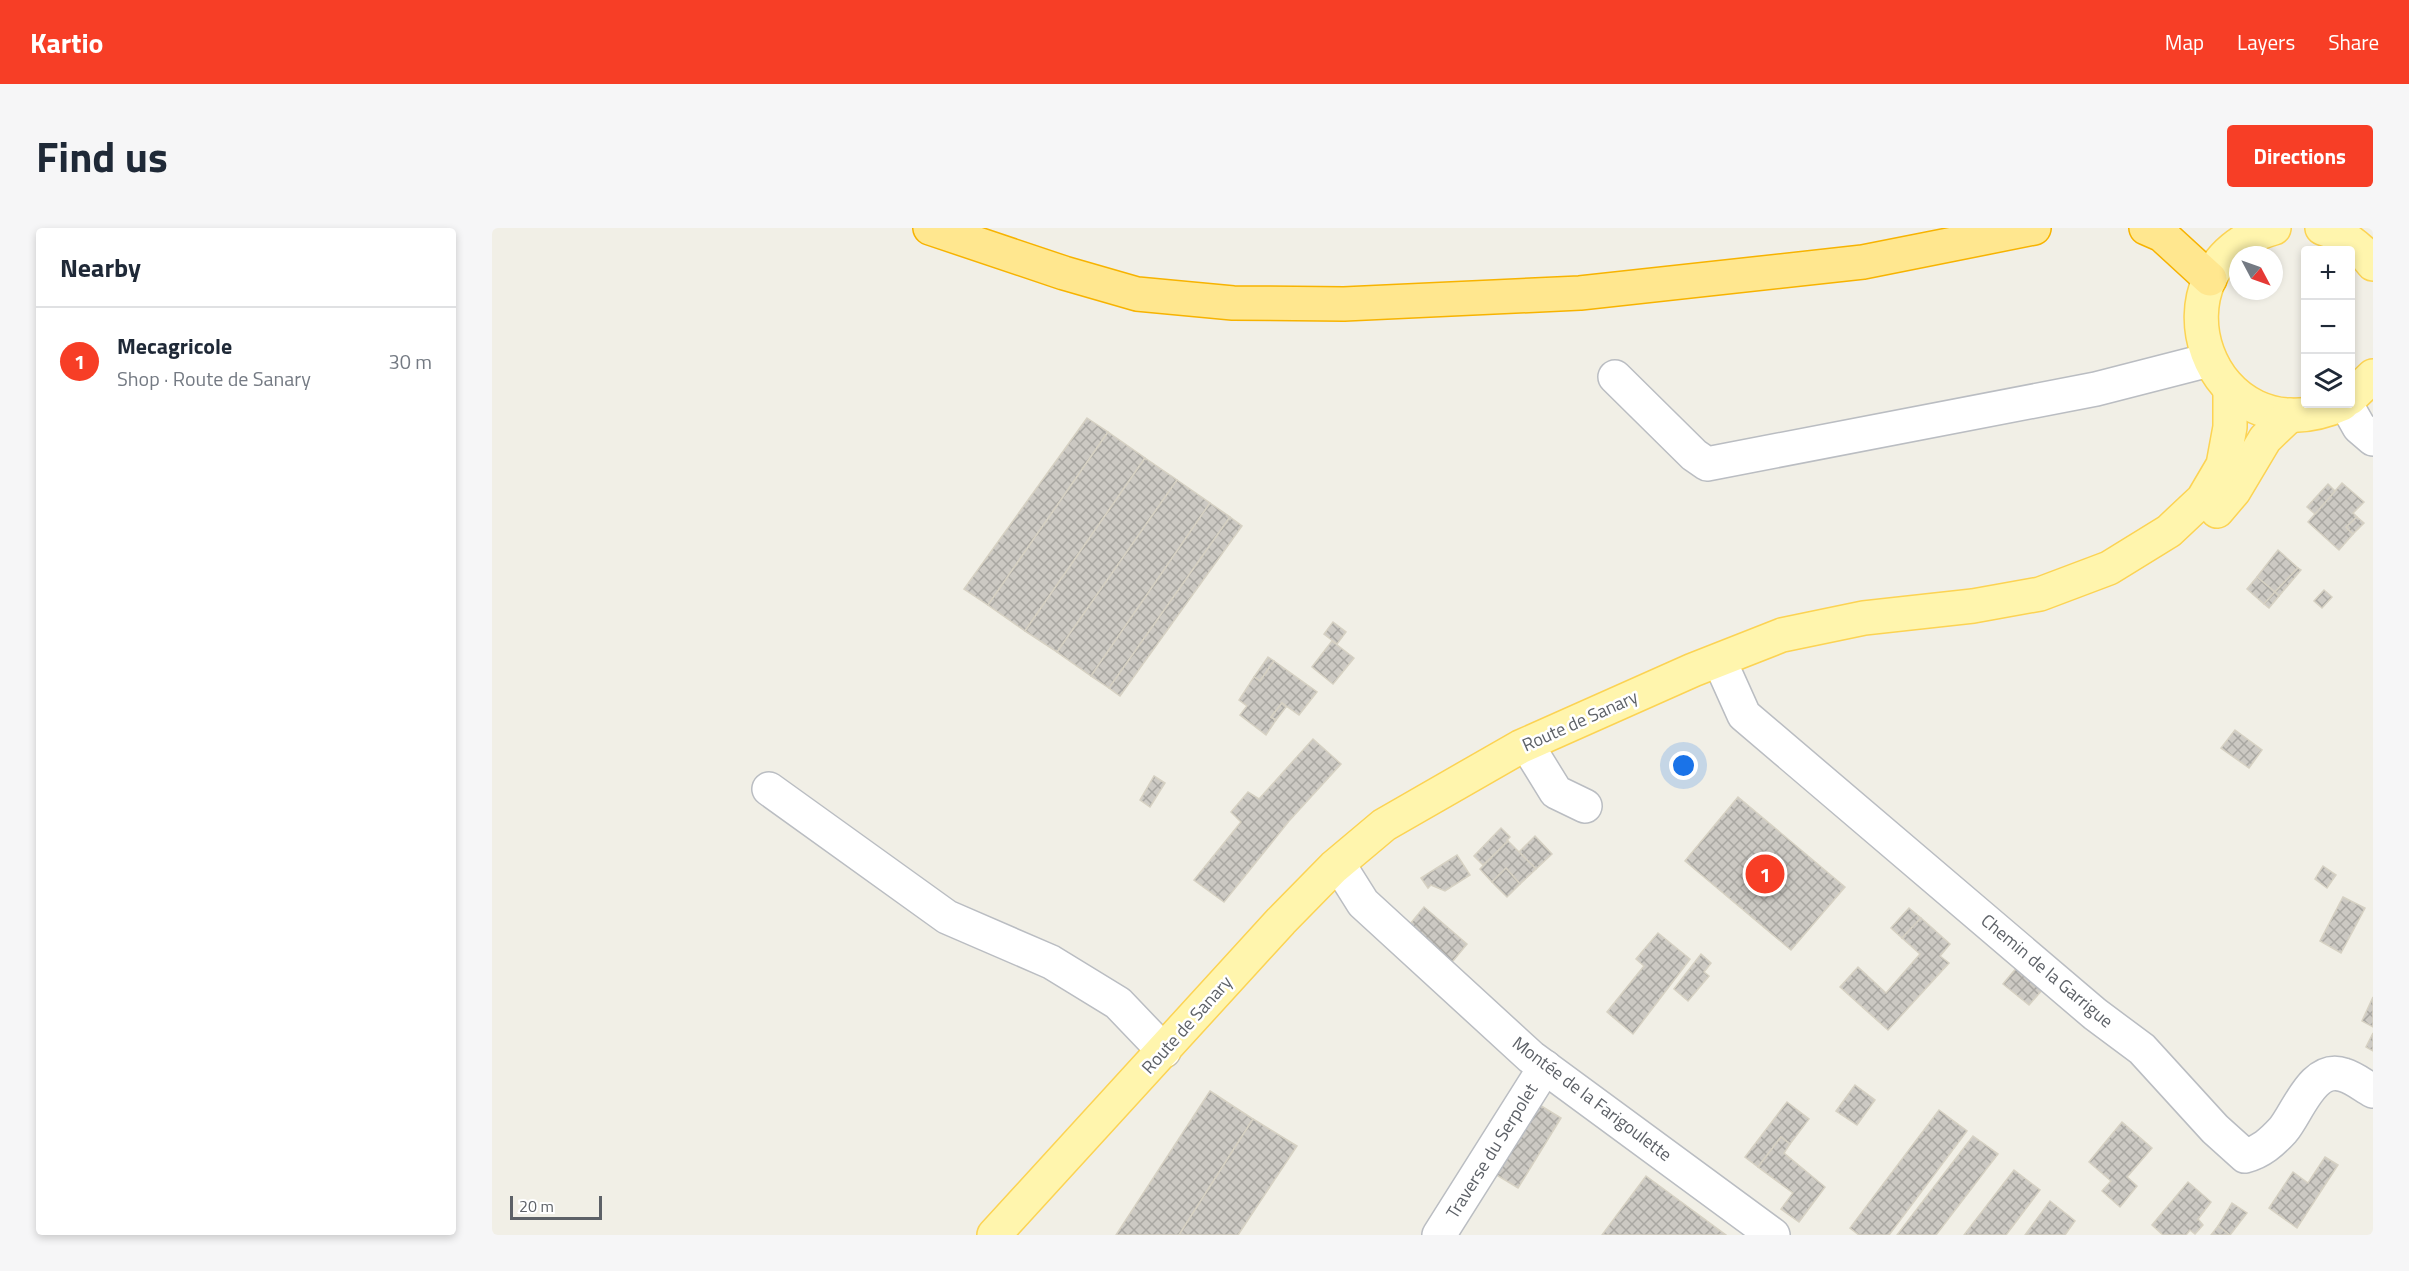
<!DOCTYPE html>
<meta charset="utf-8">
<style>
:root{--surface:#fff;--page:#f6f6f7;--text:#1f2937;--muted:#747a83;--line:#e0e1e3;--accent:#f73e26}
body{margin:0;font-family:"Titillium Web",sans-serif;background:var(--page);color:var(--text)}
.controls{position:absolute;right:18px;top:18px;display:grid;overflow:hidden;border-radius:6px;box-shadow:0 3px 9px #0003}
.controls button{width:54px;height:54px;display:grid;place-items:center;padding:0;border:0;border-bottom:2px solid var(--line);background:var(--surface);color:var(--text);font:30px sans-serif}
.compass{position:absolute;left:1737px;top:18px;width:54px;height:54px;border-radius:50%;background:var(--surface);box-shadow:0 3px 9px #0003;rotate:131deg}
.scale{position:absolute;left:18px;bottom:15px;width:92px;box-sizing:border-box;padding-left:6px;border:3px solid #5d6167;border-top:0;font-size:16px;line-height:21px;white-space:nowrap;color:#5d6167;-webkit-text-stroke:4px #fff;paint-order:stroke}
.you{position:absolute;left:1192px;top:538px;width:21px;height:21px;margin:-15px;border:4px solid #fff;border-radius:50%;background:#1a73e8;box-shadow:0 0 0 9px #1a73e833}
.badge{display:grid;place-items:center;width:39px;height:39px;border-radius:50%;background:var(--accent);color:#fff;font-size:20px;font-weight:700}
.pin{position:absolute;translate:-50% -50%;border:3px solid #fff;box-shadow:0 2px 6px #0006}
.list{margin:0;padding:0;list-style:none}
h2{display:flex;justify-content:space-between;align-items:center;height:78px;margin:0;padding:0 24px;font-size:26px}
h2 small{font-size:20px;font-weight:400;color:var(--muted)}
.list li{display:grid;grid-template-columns:39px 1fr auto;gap:18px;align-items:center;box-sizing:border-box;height:108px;padding:0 24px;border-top:2px solid var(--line)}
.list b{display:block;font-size:22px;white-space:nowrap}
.list p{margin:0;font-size:20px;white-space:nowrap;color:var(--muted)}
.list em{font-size:20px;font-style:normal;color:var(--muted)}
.icon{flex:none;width:33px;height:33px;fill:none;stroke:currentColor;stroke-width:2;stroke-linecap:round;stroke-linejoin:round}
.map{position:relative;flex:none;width:1881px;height:1007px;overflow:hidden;border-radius:6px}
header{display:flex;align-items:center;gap:36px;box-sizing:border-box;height:84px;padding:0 30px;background:var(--accent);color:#fff}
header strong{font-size:28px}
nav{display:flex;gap:33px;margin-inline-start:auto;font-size:21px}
.intro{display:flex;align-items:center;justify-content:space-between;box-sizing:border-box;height:144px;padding:0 36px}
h1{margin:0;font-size:42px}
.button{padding:15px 27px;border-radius:6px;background:var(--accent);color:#fff;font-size:21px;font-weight:700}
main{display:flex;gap:36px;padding:0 36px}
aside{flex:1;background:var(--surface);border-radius:6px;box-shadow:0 3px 9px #0003}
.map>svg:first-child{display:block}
</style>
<header>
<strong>Kartio</strong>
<nav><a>Map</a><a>Layers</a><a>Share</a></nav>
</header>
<div class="intro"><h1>Find us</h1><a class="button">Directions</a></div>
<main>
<aside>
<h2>Nearby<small></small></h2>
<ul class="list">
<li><span class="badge">1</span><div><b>Mecagricole</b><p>Shop · Route de Sanary</p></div><em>30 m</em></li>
</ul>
</aside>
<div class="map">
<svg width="1881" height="1007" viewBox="0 0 1881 1007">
<defs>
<pattern id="building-cross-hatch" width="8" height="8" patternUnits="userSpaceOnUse" patternTransform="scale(1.5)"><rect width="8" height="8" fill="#ccc9c3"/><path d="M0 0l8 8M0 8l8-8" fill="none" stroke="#a9a7a2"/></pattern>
</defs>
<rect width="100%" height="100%" fill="#f1efe6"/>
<g fill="url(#building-cross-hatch)" stroke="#d6d1c3" stroke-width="1.5">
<polygon points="595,190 616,204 496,377 472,361"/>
<polygon points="616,204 653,230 533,403 496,377"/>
<polygon points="653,230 685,252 565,424 533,403"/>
<polygon points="685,252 718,275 599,448 565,424"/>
<polygon points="1850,255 1872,274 1861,285 1865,289 1854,299 1861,306 1847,322 1816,294"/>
<polygon points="1836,256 1843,263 1823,286 1815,279"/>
<polygon points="718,275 738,289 617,460 599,448"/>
<polygon points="738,289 750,298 628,468 617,460"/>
<polygon points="1865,289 1872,295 1861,306 1854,299"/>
<polygon points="1786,322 1806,340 1783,364 1765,349"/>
<polygon points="1806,340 1809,342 1787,368 1783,364"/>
<polygon points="1765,349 1783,364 1772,376 1755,361"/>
<polygon points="1832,362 1840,369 1830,380 1822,373"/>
<polygon points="1783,364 1787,368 1777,380 1772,376"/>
<polygon points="841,394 854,404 845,416 832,406"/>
<polygon points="840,413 862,430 841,456 820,439"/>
<polygon points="776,429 782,433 768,453 762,449"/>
<polygon points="782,433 825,464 807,487 790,475 779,489 784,492 774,507 748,487 755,478 747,472 762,449 768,453"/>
<polygon points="790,475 794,479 784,492 779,489"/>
<polygon points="1743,502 1770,522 1757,540 1729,520"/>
<polygon points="821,511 849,536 797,593 732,674 702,652 749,594 739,584 756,564 767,571"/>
<polygon points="662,548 673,555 658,579 648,572"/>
<polygon points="1246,569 1353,659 1299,722 1193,633"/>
<polygon points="1009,600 1018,609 1015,612 1016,613 991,637 982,628"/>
<polygon points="1043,608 1060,626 1044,641 1027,624"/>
<polygon points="1016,613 1044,641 1028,656 1014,640 1000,654 988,641"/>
<polygon points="965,627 978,647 953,663 939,657 936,660 929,650"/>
<polygon points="1831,638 1844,647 1835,660 1823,651"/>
<polygon points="1014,640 1028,656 1015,669 1000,654"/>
<polygon points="1851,669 1873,680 1849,725 1828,713"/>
<polygon points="932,679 975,716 956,739 914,701"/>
<polygon points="1417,680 1429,690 1410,710 1399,700"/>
<polygon points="1429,690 1458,716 1448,728 1457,735 1396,802 1348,759 1366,739 1394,765 1428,726 1410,710"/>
<polygon points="1166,705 1198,731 1141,806 1115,784 1152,738 1144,731"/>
<polygon points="1209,726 1219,735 1212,744 1217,748 1196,773 1182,761"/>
<polygon points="1531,732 1557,754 1537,777 1511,756"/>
<polygon points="1881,769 1881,799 1870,793"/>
<polygon points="1881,805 1881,823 1874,819"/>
<polygon points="1363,857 1383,872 1365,897 1344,883"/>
<polygon points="718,863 761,891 687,1007 624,1007"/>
<polygon points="1295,874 1317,891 1298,916 1289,909 1266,939 1253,929"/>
<polygon points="1046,876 1069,890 1026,960 1003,946"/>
<polygon points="1447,882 1475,903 1397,1007 1367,1007 1358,1000"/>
<polygon points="761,891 805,918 746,1007 687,1007"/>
<polygon points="1630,894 1660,920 1635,949 1645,958 1628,979 1610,963 1619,953 1597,934"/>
<polygon points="1481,908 1506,926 1444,1007 1405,1007"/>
<polygon points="1289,909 1298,916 1292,925 1333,959 1307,994 1289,981 1301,965 1266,939"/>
<polygon points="1833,929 1846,937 1805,1000 1777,980 1801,944 1816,955"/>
<polygon points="1522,942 1548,962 1514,1007 1472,1007"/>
<polygon points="1154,948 1234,1007 1110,1007"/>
<polygon points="1696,954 1719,974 1706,991 1711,997 1703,1006 1698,1002 1694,1007 1671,1007 1660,997"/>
<polygon points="1558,973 1583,993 1573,1007 1533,1007"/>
<polygon points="1740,975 1755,985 1738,1007 1726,998"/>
<polygon points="1726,998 1738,1007 1719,1007"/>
</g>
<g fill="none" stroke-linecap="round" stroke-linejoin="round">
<g stroke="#babdc2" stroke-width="36">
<g id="minor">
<polyline points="1123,149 1202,227 1215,236 1604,161 1717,132"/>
<polyline points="1854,176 1867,199 1881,211"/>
<path d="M1234,447L1252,487L1603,786L1650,821L1723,901L1753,928C1769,924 1780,914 1791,902C1806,884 1821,836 1852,847C1862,850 1872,858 1881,863"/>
<polyline points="1043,530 1064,564 1093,578"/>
<polyline points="277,561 455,689 559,734 626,775 672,823"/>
<polyline points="854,648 871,675 1039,829 1281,1007"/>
<polyline points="947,1007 1053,839"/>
</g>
</g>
<g stroke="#fcd353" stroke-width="36">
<g id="major">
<path d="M1782,0C1648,37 1716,236 1850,176"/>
<path d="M1830,0C1852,7 1867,18 1881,36"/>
<polyline points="1858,170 1881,148"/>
<polyline points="1725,283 1742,263 1773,211 1798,187"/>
<polyline points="502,1007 789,693 842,639 892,597 1028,519 1201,442 1290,407 1372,390 1481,378 1548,366 1617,340 1677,303 1711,271 1731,237 1738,199 1738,161"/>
</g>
</g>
<g stroke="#f7b300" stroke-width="36">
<g id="highway">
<polyline points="438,0 572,45 645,66 741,75 852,76 1088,65 1371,34 1542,0"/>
<polyline points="1654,0 1670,7 1718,51"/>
</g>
</g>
<use href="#minor" stroke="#fff" stroke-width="33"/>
<use href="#major" stroke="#fff5ad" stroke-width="33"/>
<use href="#highway" stroke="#ffe78f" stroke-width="33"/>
</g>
<g text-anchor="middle" stroke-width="5" stroke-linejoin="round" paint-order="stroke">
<g font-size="18" fill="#5d6167" stroke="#fff">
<text transform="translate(1088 493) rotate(-24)" y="6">Route de Sanary</text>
<text transform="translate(1555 743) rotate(40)" y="6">Chemin de la Garrigue</text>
<text transform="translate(695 797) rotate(-48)" y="6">Route de Sanary</text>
<text transform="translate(1100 871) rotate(37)" y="6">Montée de la Farigoulette</text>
<text transform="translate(1000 923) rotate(-58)" y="6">Traverse du Serpolet</text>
</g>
</g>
</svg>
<div class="controls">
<button>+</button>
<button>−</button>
<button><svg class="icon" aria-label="layers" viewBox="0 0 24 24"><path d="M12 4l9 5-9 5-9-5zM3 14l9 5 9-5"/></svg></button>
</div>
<svg class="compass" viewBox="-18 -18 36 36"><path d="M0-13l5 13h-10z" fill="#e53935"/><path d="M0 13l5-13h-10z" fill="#747a83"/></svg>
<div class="scale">20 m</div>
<div class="you"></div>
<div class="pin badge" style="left:1273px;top:646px">1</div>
</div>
</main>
